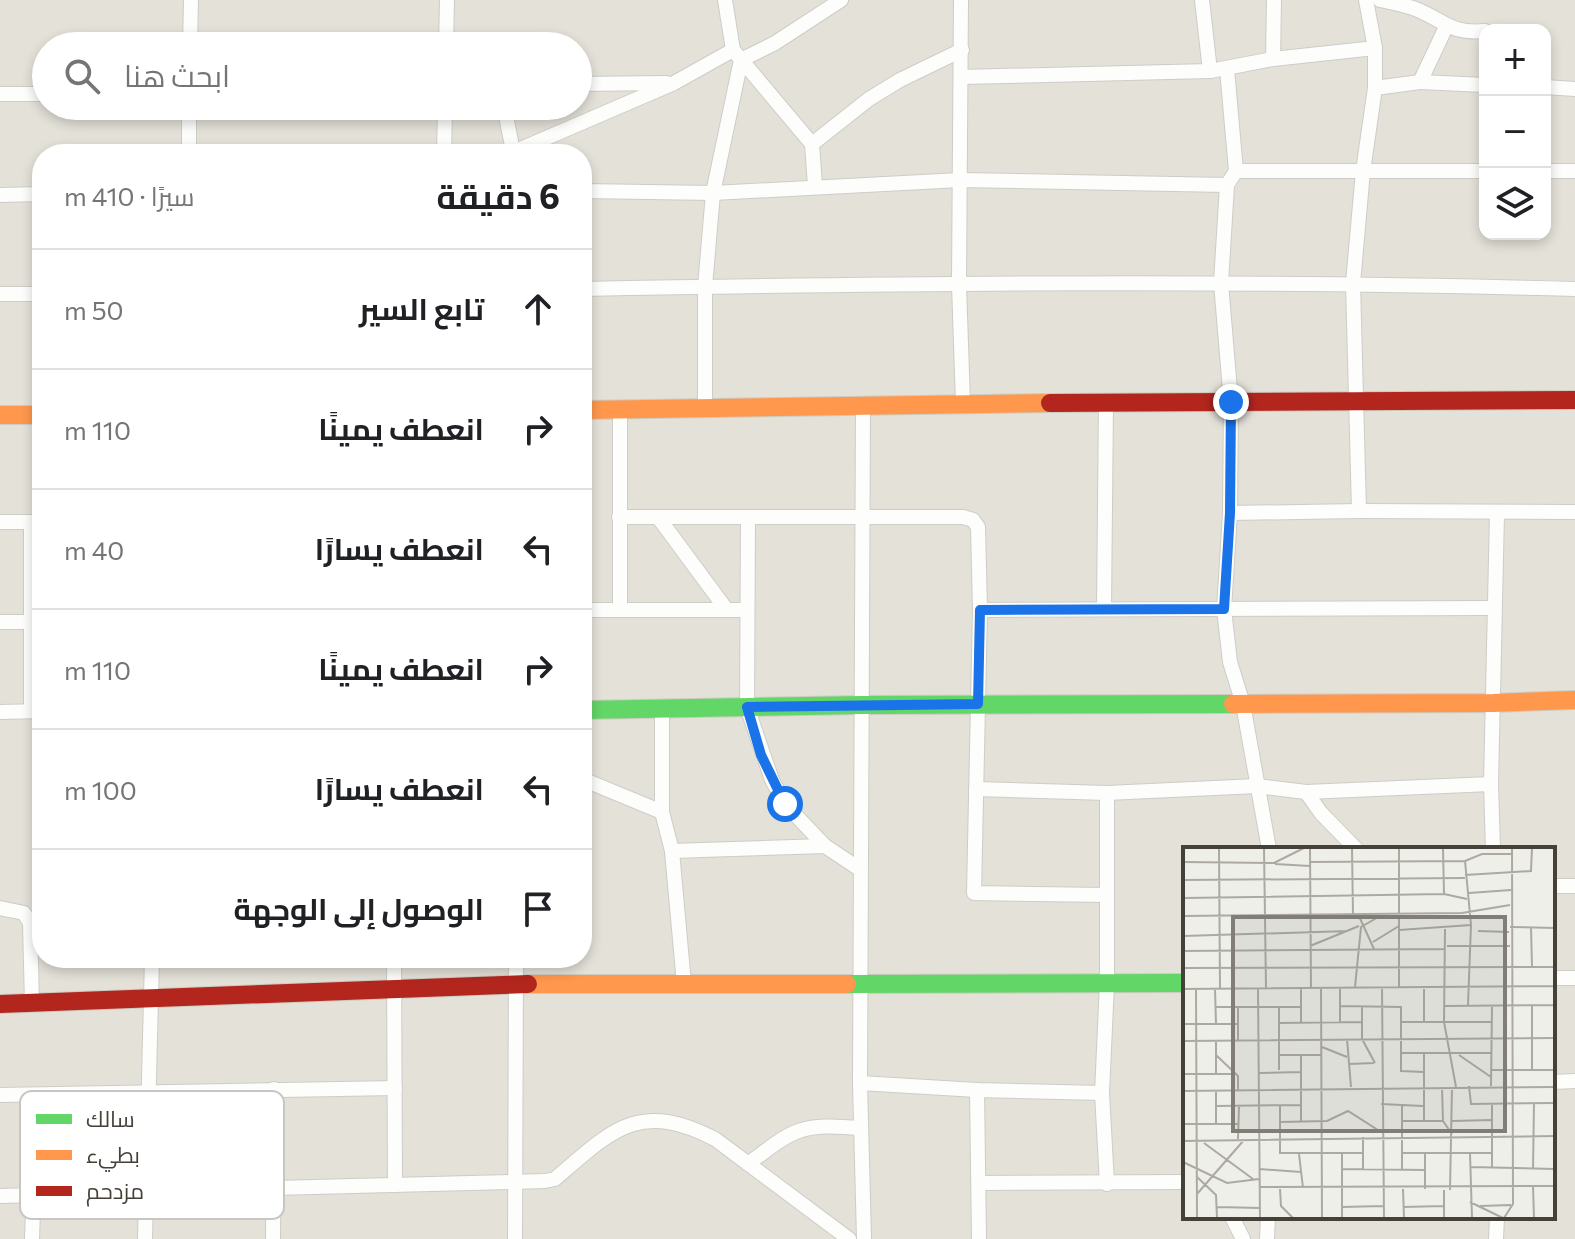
<!DOCTYPE html>
<html lang="ar">
<meta charset="utf-8">
<style>
:root{--surface:#fff;--page:#f2f2f2;--text:#202124;--muted:#757577;--line:#e0e0e0}
body{margin:0;font-family:Commissioner,Cairo,sans-serif;background:var(--page);color:var(--text);direction:rtl}
.controls{position:absolute;right:24px;top:24px;display:grid;overflow:hidden;border-radius:16px;box-shadow:0 4px 12px #0003}
.controls button{width:72px;height:72px;display:grid;place-items:center;padding:0;border:0;border-bottom:2px solid var(--line);background:var(--surface);color:var(--text);font:40px sans-serif}
.stop{position:absolute;width:24px;height:24px;margin:-18px;border:6px solid #1a73e8;border-radius:50%;background:#fff}
.stop.end{background:#1a73e8;border-color:#fff;box-shadow:0 2px 8px #0008}
.list{margin:0;padding:0;list-style:none}
h2{display:flex;justify-content:space-between;align-items:center;height:104px;margin:0;padding:0 32px;font-size:34px}
h2 small{font-size:26px;font-weight:400;color:var(--muted)}
.list li{display:grid;grid-template-columns:52px 1fr auto;gap:24px;align-items:center;box-sizing:border-box;height:120px;padding:0 32px;border-top:2px solid var(--line)}
.list b{display:block;font-size:30px;white-space:nowrap}
.list em{font-size:26px;font-style:normal;color:var(--muted)}
.icon{flex:none;width:44px;height:44px;fill:none;stroke:currentColor;stroke-width:2;stroke-linecap:round;stroke-linejoin:round}
.map{position:relative;flex:none;width:1575px;height:1239px;overflow:hidden;direction:ltr}
.search{position:absolute;background:var(--surface);box-shadow:0 4px 12px #0003;left:32px;top:32px;width:560px;height:88px;display:flex;align-items:center;gap:20px;box-sizing:border-box;padding:0 28px;border-radius:44px;color:var(--muted);font-size:30px}
.panel{position:absolute;background:var(--surface);box-shadow:0 4px 12px #0003;left:32px;top:144px;width:560px;height:824px;border-radius:32px;direction:rtl}
.map>svg:first-child{display:block}
</style>
<div class="map">
<svg width="1575" height="1239" viewBox="0 0 1575 1239">
<rect width="100%" height="100%" fill="#efefea"/>
<path fill="#e3e1d8" fill-rule="evenodd" d="M0,0H1575V1239H0ZM1485,30H1545V234H1485ZM46,46H578V106H46ZM42,154H582V958H42ZM1185,849H1553V1217H1185Z"/>
<g fill="none" stroke-linecap="round" stroke-linejoin="round">
<g stroke="#cdcdc8" stroke-width="16">
<g id="street">
<polyline points="725,0 733,50 812,144 815,186"/>
<polyline points="961,0 959,284 963,404"/>
<polyline points="1202,0 1210,71"/>
<path d="M1380,0C1393,3 1406,5 1418,10C1446,22 1451,34 1485,31"/>
<polyline points="190,46 191,0"/>
<polyline points="446,46 447,0"/>
<polyline points="1273,59 1274,0"/>
<polyline points="1227,69 1236,171 1227,185 1221,283 1231,402 1230,513 1224,609 1230,662 1243,704 1269,849"/>
<polyline points="961,77 1210,71 1273,59 1375,48"/>
<polyline points="1420,82 1485,85"/>
<polyline points="578,84 666,83"/>
<polyline points="1545,87 1575,89"/>
<polyline points="1375,88 1420,82 1446,27"/>
<polyline points="0,94 46,94"/>
<polyline points="504,106 513,151"/>
<polyline points="812,144 869,99 900,80 962,50"/>
<polyline points="189,154 189,106"/>
<polyline points="444,154 445,106"/>
<polyline points="509,154 674,83 733,50"/>
<polyline points="1236,171 1485,171"/>
<polyline points="1545,171 1575,171"/>
<polyline points="582,191 713,193 960,180 1227,185"/>
<polyline points="0,195 42,194"/>
<path d="M582,289C913,283 1244,280 1575,289"/>
<polyline points="0,294 42,294"/>
<polyline points="863,406 860,1083 864,1239"/>
<polyline points="705,407 705,287 713,193 741,60 775,43 841,0"/>
<polyline points="620,409 620,609"/>
<polyline points="1359,511 1353,283 1363,171 1375,88 1375,48 1366,0"/>
<polyline points="1230,513 1359,511 1575,512"/>
<polyline points="619,517 963,517 973,520 978,527 980,610 974,893 1107,895"/>
<polyline points="658,517 726,609"/>
<polyline points="748,517 747,707 772,780 785,804 825,846"/>
<polyline points="0,522 42,522"/>
<polyline points="1104,608 1106,402"/>
<polyline points="582,610 747,610"/>
<polyline points="980,610 1494,608"/>
<polyline points="0,622 30,622"/>
<polyline points="662,709 662,812 672,851 684,984"/>
<polyline points="31,711 31,522"/>
<polyline points="0,712 42,711"/>
<polyline points="582,779 662,812"/>
<polyline points="976,789 1107,793 1257,786 1306,792 1491,784"/>
<polyline points="1306,792 1321,813 1356,849"/>
<polyline points="1107,793 1107,983 1102,1093 1107,1184"/>
<polyline points="1493,849 1491,784 1497,513"/>
<polyline points="672,851 825,846 861,870"/>
<polyline points="1553,886 1575,886"/>
<polyline points="0,908 24,913 30,923 32,1004"/>
<polyline points="394,958 395,1185"/>
<polyline points="1553,978 1575,978"/>
<polyline points="1553,1082 1575,1081"/>
<polyline points="860,1083 977,1090 1102,1093"/>
<polyline points="977,1090 979,1239"/>
<polyline points="0,1095 395,1088"/>
<path d="M748,1164C795,1128 801,1123 861,1128"/>
<polyline points="980,1183 1185,1182"/>
<path d="M274,1188L545,1181L555,1179C613,1129 639,1100 715,1139L849,1239"/>
<polyline points="0,1196 34,1195"/>
<polyline points="1232,1217 1243,1239"/>
<polyline points="32,1239 37,1095"/>
<polyline points="145,1239 152,958"/>
<polyline points="273,1239 274,1089"/>
<polyline points="515,1239 516,958"/>
<polyline points="1267,1239 1268,1217"/>
<polyline points="1496,1239 1497,1217"/>
</g>
</g>
<g stroke="#ceccc1" stroke-width="20">
<g id="fast">
<polyline points="582,710 861,705 1233,704"/>
<polyline points="847,984 1185,983"/>
</g>
</g>
<g stroke="#ceccc1" stroke-width="20">
<g id="slow">
<polyline points="582,410 1050,403"/>
<polyline points="0,415 42,415"/>
<polyline points="1233,704 1493,703 1575,700"/>
<polyline points="528,984 847,984"/>
</g>
</g>
<g stroke="#ceccc1" stroke-width="20">
<g id="jam">
<polyline points="1050,403 1575,400"/>
<polyline points="0,1004 528,984"/>
</g>
</g>
<use href="#street" stroke="#fdfdfc" stroke-width="14"/>
<use href="#fast" stroke="#63d668" stroke-width="18"/>
<use href="#slow" stroke="#ff974d" stroke-width="18"/>
<use href="#jam" stroke="#b3261e" stroke-width="18"/>
</g>
<g fill="none" stroke-linecap="round" stroke-linejoin="round">
<polyline stroke="#1a73e8" stroke-width="10" points="785,804 761,755 747,707 978,704 980,610 1224,609 1230,513 1231,402"/>
</g>
<g transform="translate(1183 847)">
<rect width="372" height="372" fill="#efefea"/>
<path fill="none" stroke="#aba9a2" stroke-width="2" d="M36,1L37,142M81,1L83,142M127,1L128,141M169,1L170,67M216,1V140M260,1L261,47M282,14L288,78L285,158M0,15L91,16L121,1M127,15L282,14L299,7H329M92,17L127,19M282,28L348,24L349,1M0,33L282,31M286,46L328,43M0,51L261,47L284,52M175,67L191,102M0,69L279,66L327,58M327,80L372,81M348,80L349,120M371,81L372,38M262,82L261,175L273,240M216,83L288,78M295,84L326,85M0,89L166,84M190,95L216,79M127,99L176,79M264,99H327M371,99L372,174M0,104L262,102M0,121L371,120M172,140L178,80L197,69M199,140L201,371M118,141V176M138,141L139,371M157,141V175M0,142L372,139M13,142L14,371M32,142L33,177M75,142L77,371M157,159L218,160V224L241,225M179,159V192L192,216M262,159L371,158M33,160H118M96,160V223M219,175H308M241,175V139M95,176L179,175M0,177H55M164,192L168,240M33,193V227M55,193V160M0,194L372,191M139,200L164,210M219,206H308M241,207V275M33,208L55,229V243M96,208H139M118,208V275M276,208L308,230M166,217L191,216M308,223H372M349,224V158M76,226L118,225M0,227H49M286,239L288,257L372,256M308,239L309,159M259,240L260,274L269,287M0,244L372,240M198,257L240,259M309,257V321M97,258V306H180M219,258V322M33,259L118,258M219,274H260M269,274L308,273M97,275L144,274L165,264L198,285M0,277H56M33,277V244M180,290V322M55,292L56,259M0,294L372,289M21,296L70,332M219,306H308M242,306V342M287,306L289,371M116,307L120,341M0,315L44,336L76,332M288,320L372,322M76,322L118,325M159,322L242,323M350,322L351,256M13,329L33,348L34,371M350,339L351,371M77,340L372,339M97,342L98,359L110,371M220,342L221,371M261,343V371M267,343L269,240M14,347L61,293M287,355L320,371M297,359L328,358M34,360L77,361M159,360L200,359M220,360L261,359M159,371V306M321,371L330,357L329,1"/>
<path fill="#807e76" fill-opacity="0.15" stroke="#807e76" stroke-width="4" d="M50,70H322V284H50Z"/>
<rect width="372" height="372" fill="none" stroke="#454137" stroke-width="4"/>
</g>
<rect x="20" y="1091" width="264" height="128" rx="12" fill="#fff" stroke="#c7c6c3" stroke-width="2"/>
<rect x="36" y="1114" width="36" height="10" fill="#63d668"/>
<rect x="36" y="1150" width="36" height="10" fill="#ff974d"/>
<rect x="36" y="1186" width="36" height="10" fill="#b3261e"/>
<g font-size="22" fill="#454137">
<text x="86" y="1127">سالك</text>
<text x="86" y="1163">بطيء</text>
<text x="86" y="1199">مزدحم</text>
</g>
</svg>
<div class="controls">
<button>+</button>
<button>−</button>
<button><svg class="icon" aria-label="layers" viewBox="0 0 24 24"><path d="M12 4l9 5-9 5-9-5zM3 14l9 5 9-5"/></svg></button>
</div>
<div class="stop" style="left:785px;top:804px"></div>
<div class="stop end" style="left:1231px;top:402px"></div>
<div class="search"><svg class="icon" aria-label="search" viewBox="0 0 24 24"><circle cx="10" cy="10" r="6"/><path d="M15 15l6 6"/></svg>ابحث هنا</div>
<section class="panel">
<h2>6 دقيقة<small>سيرًا · 410 m</small></h2>
<ul class="list">
<li><svg class="icon" aria-label="ahead" viewBox="0 0 24 24"><path d="M12 20V5M6 11l6-6 6 6"/></svg><div><b>تابع السير</b></div><em>50 m</em></li>
<li><svg class="icon" aria-label="right" viewBox="0 0 24 24"><path d="M7 20v-9h11M14 6l5 5-5 5"/></svg><div><b>انعطف يمينًا</b></div><em>110 m</em></li>
<li><svg class="icon" aria-label="left" viewBox="0 0 24 24"><path d="M17 20v-9H6M10 6l-5 5 5 5"/></svg><div><b>انعطف يسارًا</b></div><em>40 m</em></li>
<li><svg class="icon" aria-label="right" viewBox="0 0 24 24"><path d="M7 20v-9h11M14 6l5 5-5 5"/></svg><div><b>انعطف يمينًا</b></div><em>110 m</em></li>
<li><svg class="icon" aria-label="left" viewBox="0 0 24 24"><path d="M17 20v-9H6M10 6l-5 5 5 5"/></svg><div><b>انعطف يسارًا</b></div><em>100 m</em></li>
<li><svg class="icon" aria-label="arrive" viewBox="0 0 24 24"><path d="M6 21V4h12l-3 4 3 4H6"/></svg><div><b>الوصول إلى الوجهة</b></div></li>
</ul>
</section>
</div>
